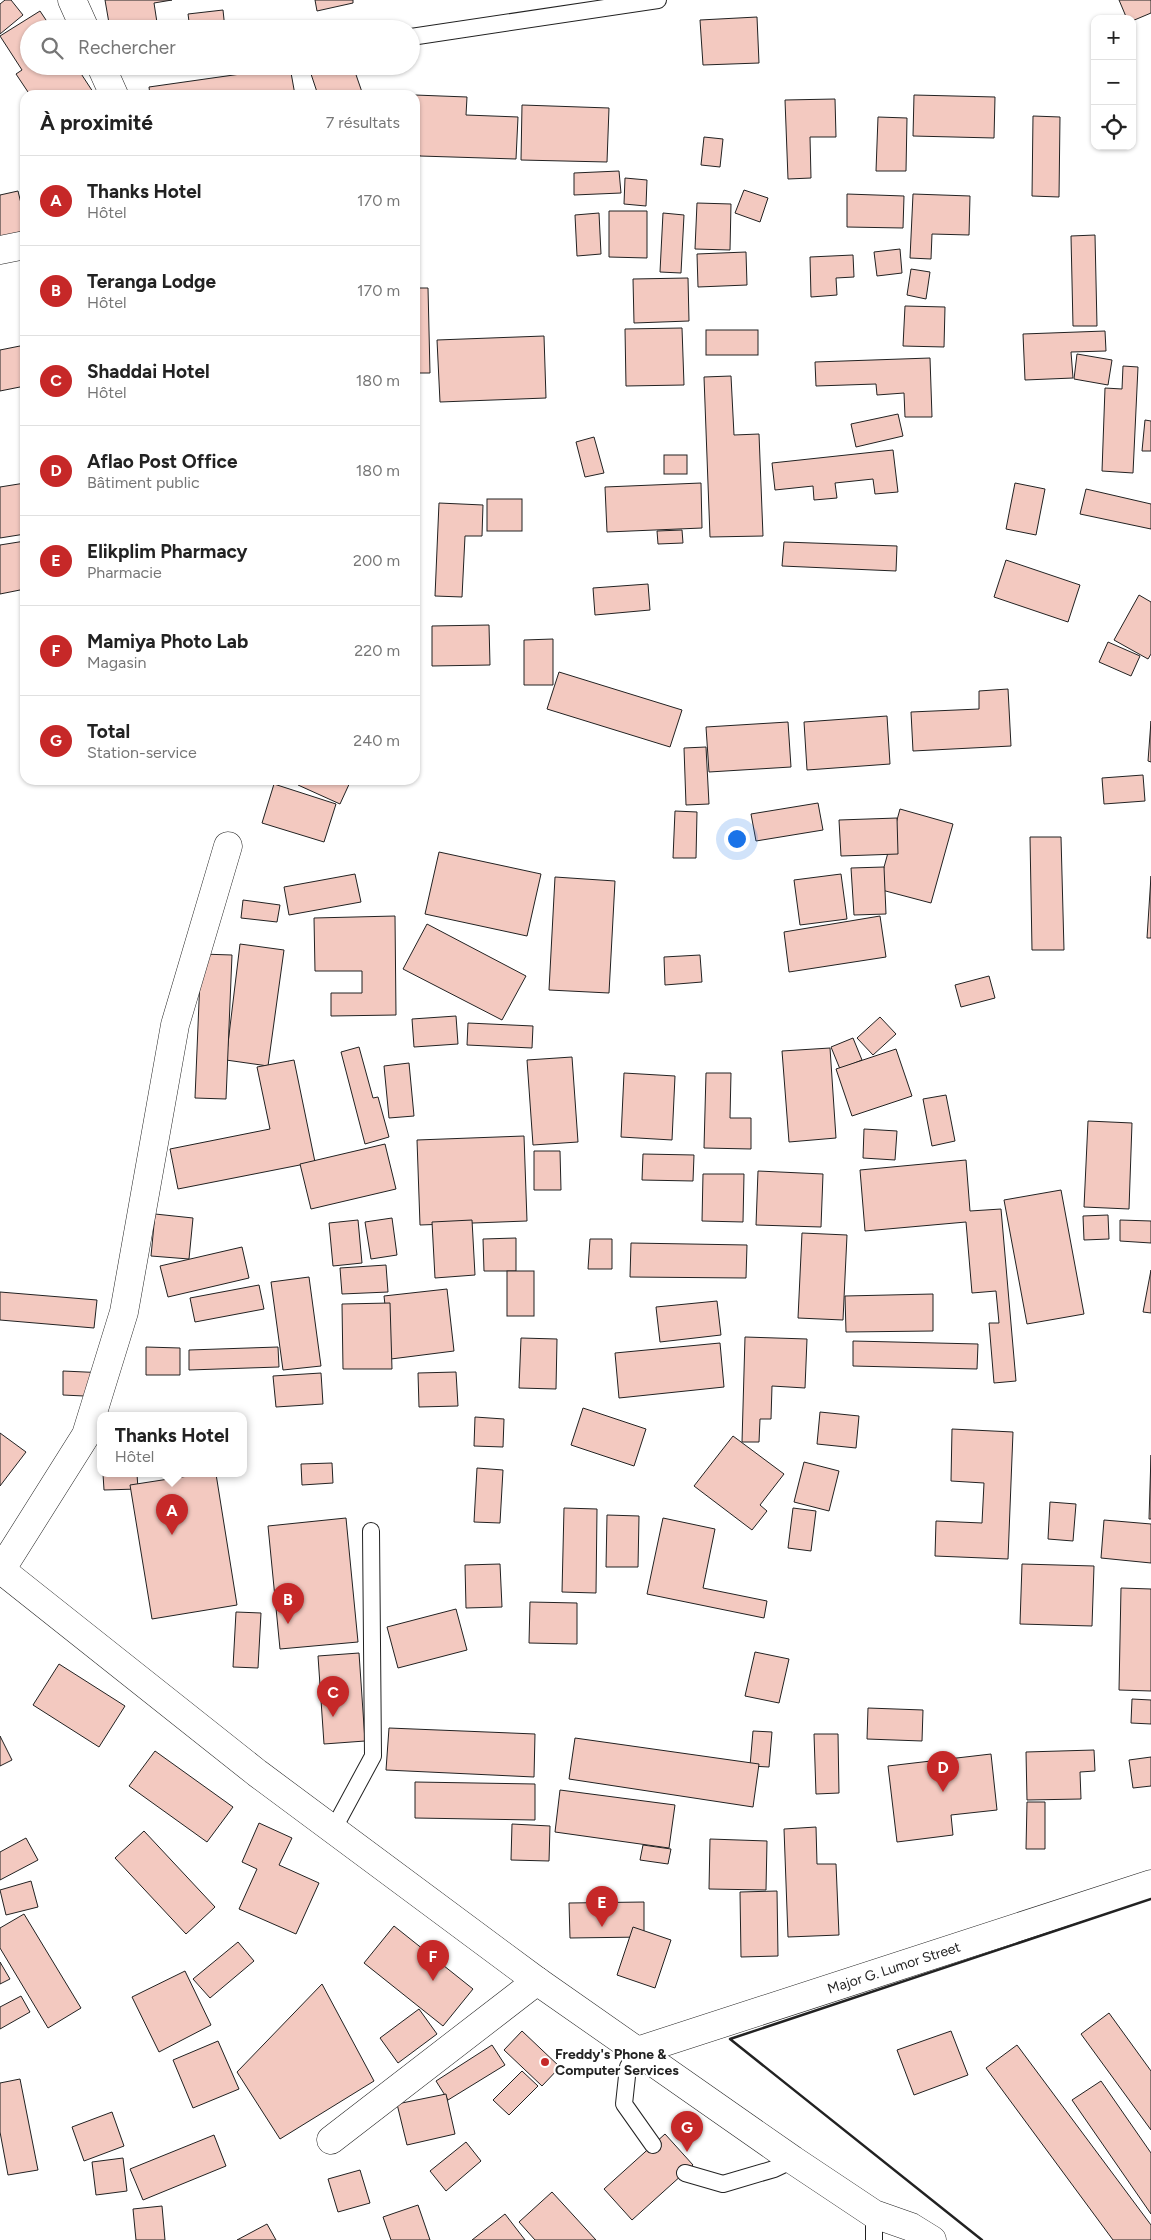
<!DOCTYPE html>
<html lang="fr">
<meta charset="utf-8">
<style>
:root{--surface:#fff;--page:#f2f2f2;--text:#222;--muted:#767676;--line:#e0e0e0;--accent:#c62828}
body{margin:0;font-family:Figtree,sans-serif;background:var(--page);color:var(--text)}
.controls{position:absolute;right:15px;top:15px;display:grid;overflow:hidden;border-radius:10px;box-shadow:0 1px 4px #0004}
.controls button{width:45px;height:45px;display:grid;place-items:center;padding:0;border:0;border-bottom:1px solid var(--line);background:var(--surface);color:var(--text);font:25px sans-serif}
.you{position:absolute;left:736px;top:838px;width:18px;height:18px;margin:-12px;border:4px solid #fff;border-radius:50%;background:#1a73e8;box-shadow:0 0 0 8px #1a73e833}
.badge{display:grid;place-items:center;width:32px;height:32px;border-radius:50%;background:var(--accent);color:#fff;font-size:16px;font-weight:700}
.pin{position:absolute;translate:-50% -41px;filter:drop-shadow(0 1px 2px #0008)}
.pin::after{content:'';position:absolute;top:26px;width:18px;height:15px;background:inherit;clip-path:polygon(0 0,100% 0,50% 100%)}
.popup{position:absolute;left:97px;top:1412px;width:150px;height:65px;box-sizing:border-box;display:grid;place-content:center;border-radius:10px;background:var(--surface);filter:drop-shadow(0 1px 4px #0005);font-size:16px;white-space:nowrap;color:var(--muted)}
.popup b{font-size:19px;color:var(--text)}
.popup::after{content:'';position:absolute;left:50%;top:100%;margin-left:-10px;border:10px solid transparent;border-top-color:var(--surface)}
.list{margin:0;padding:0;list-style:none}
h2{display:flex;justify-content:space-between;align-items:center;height:65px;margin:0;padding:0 20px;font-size:21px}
h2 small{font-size:16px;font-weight:400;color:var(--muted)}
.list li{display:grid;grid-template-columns:32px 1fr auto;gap:15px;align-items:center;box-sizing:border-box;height:90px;padding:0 20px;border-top:1px solid var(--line)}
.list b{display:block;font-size:19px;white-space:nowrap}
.list p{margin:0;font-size:16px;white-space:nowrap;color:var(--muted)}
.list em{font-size:16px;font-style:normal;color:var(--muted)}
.icon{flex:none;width:28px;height:28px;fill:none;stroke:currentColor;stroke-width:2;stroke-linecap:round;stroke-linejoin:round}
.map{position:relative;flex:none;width:1151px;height:2240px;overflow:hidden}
.search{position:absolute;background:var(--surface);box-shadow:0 1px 4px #0004;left:20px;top:20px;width:400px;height:55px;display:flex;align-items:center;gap:12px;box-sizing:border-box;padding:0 18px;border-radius:28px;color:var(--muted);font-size:19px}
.panel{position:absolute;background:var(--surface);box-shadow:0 1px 4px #0004;left:20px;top:90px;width:400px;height:695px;border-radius:15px}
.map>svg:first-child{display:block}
</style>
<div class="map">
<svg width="1151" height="2240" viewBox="0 0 1151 2240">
<rect width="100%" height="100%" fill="#fff"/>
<g fill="#f3c9c0" stroke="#222">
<polygon points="5,0 11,0 23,15 0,34 0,4"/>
<polygon points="105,0 172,0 154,3 158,29 110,29"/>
<polygon points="315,0 353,0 353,3 317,11"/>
<polygon points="1119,0 1151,0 1151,13 1132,21 1132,19 1127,19"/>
<polygon points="223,10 225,29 190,29 188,14"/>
<polygon points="40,11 52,29 29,29 29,66 76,66 95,95 30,95 16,74 22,70 0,36"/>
<polygon points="757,17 759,63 703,65 700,20"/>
<polygon points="117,66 160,66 118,73"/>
<polygon points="336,66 353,66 363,95 318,95 311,74"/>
<polygon points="290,67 295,95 150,95 149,87"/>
<polygon points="415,95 467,97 466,115 518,117 516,159 420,156 415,142"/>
<polygon points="914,95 995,97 994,138 913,136"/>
<polygon points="835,99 836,137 810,137 811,178 788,179 785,100"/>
<polygon points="522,105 609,108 607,162 521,160"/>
<polygon points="1033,116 1060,117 1059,197 1032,196"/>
<polygon points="878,117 907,118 906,171 876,171"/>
<polygon points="704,137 723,139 720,167 701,165"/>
<polygon points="619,171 621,193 574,195 574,173"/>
<polygon points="625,178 647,180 646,206 624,204"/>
<polygon points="744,190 768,198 760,222 735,213"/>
<polygon points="18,191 25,220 25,231 0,237 0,195"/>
<polygon points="847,194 904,196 903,228 847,227"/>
<polygon points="913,194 970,196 969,235 932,234 931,259 910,258"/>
<polygon points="697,203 731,204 730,250 695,249"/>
<polygon points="609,211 647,211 647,258 609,257"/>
<polygon points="599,213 601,254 577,256 575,215"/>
<polygon points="663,213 684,215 681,273 660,272"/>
<polygon points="1095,235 1097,326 1073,326 1071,236"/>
<polygon points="900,249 902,273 877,276 874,252"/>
<polygon points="746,252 747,285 698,287 697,254"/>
<polygon points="853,255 854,277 836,278 837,295 811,297 810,257"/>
<polygon points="911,269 930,272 926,299 907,295"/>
<polygon points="688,278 689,321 634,323 633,279"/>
<polygon points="415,288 428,288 430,373 415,373"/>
<polygon points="905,306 945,307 944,347 903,346"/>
<polygon points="682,328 684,385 626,386 625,329"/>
<rect x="706" y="330" width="52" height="25"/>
<polygon points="1105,331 1106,351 1071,352 1073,378 1025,380 1023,334"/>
<polygon points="544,336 546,398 440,402 437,340"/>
<polygon points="25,345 25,386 0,391 0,350"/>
<polygon points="1077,354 1112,360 1108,385 1074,379"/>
<polygon points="930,358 932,417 905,417 904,393 877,395 876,384 816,386 815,362"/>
<polygon points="1123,366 1138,367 1133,473 1102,471 1105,388 1122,389"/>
<polygon points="731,376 734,435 759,434 763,536 710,537 704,377"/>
<polygon points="898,414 903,436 856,447 851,424"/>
<polygon points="1145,420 1151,421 1151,451 1142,451"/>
<polygon points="594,437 604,473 585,477 576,442"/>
<polygon points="893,450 898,492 875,494 873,479 835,483 837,498 814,500 813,486 775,490 772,463"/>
<rect x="664" y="455" width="23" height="19"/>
<polygon points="25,483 25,534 0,538 0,487"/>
<polygon points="701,483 702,528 607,532 605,487"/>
<polygon points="1015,483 1045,489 1036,535 1006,529"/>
<polygon points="1086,489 1151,504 1151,529 1080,514"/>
<rect x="487" y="499" width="35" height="32"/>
<polygon points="439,503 483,505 482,536 465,536 462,597 435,596"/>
<polygon points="682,530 683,543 658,544 657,531"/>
<polygon points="25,541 25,589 0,594 0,545"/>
<polygon points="784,542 897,546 896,571 782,566"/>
<polygon points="1006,560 1080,585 1068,622 994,597"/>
<polygon points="648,584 650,610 595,615 593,588"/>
<polygon points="1139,595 1151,602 1151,654 1148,659 1114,640"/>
<polygon points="489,625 490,665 432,666 432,626"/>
<polygon points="553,639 553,685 524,685 524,640"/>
<polygon points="1108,642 1140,656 1131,676 1099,662"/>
<polygon points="559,672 682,710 670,747 547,709"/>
<polygon points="1008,689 1011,746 913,751 911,712 979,709 979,691"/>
<polygon points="887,716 890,764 807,770 804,722"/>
<polygon points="1151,721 1151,762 1148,761"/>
<polygon points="788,722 791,767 709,772 706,727"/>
<polygon points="706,747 709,804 686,805 684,748"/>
<polygon points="1143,775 1145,801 1104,804 1102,778"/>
<polygon points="300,780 351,780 340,804 298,785"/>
<polygon points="274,784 336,804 324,842 262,823"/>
<polygon points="818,803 823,830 756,841 751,814"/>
<polygon points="900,809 953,824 931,903 878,889"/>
<polygon points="675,811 697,812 696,858 673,858"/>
<polygon points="897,818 898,854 841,856 839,820"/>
<polygon points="1030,837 1061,837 1064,950 1032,950"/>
<polygon points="439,852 541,874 527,936 425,914"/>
<polygon points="884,867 886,914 854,915 851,868"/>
<polygon points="355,874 361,902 289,915 284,887"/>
<polygon points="841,874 847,919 800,925 794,880"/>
<polygon points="1151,876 1151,938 1147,938"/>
<polygon points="555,877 615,881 609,993 549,990"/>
<polygon points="243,900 280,905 277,922 241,918"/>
<polygon points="395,916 396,1015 331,1016 331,993 362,993 362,971 315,971 314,918"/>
<polygon points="880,916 886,957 789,972 784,932"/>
<polygon points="427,924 526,976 502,1020 403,969"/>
<polygon points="240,944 284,950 268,1066 226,1060"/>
<polygon points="201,954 232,955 226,1099 195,1098"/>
<polygon points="700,955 702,982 665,985 664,957"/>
<polygon points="989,976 995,998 961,1007 955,985"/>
<polygon points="456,1016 458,1044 414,1047 412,1019"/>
<polygon points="880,1017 896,1034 873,1055 857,1038"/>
<polygon points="468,1023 533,1026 532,1048 467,1045"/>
<polygon points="853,1038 862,1060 840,1069 831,1047"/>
<polygon points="359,1047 373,1098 378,1097 389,1137 365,1144 341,1052"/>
<polygon points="830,1048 836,1138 789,1142 782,1051"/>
<polygon points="896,1049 912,1096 852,1116 836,1069"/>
<polygon points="572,1057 578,1142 533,1145 527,1060"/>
<polygon points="294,1060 315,1162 178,1189 170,1149 270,1129 257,1067"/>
<polygon points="409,1063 414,1116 389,1118 384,1066"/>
<polygon points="624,1073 675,1076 672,1140 621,1137"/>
<polygon points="706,1073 731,1073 730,1118 751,1118 751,1149 704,1148"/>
<polygon points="946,1095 955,1141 932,1146 923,1099"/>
<polygon points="1088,1121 1132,1123 1129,1209 1084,1207"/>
<polygon points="864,1129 897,1131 895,1160 863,1158"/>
<polygon points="524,1136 527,1221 420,1225 417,1140"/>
<polygon points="385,1144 396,1189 311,1209 300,1164"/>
<polygon points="534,1151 560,1151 561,1190 534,1190"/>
<polygon points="643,1154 694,1155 693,1181 642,1180"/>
<polygon points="966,1160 970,1211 1001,1209 1016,1381 994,1383 989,1323 999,1323 996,1291 972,1293 966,1222 865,1231 860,1170"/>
<polygon points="758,1171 823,1174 821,1227 756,1225"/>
<polygon points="703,1174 744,1174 743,1222 702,1221"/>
<polygon points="1061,1190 1084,1314 1027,1324 1004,1200"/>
<polygon points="155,1214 193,1218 189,1259 151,1256"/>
<polygon points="1108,1215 1109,1239 1084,1240 1083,1216"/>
<polygon points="392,1218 397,1255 371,1259 365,1222"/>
<polygon points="358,1220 362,1263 333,1266 329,1223"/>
<polygon points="472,1220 475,1275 435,1278 432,1222"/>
<polygon points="1120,1220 1151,1221 1151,1243 1120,1241"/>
<polygon points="802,1233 847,1235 843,1320 798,1318"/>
<polygon points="516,1238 516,1271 484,1271 483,1239"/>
<polygon points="590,1239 612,1239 612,1269 588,1269"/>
<polygon points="631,1243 747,1245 746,1278 630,1277"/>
<polygon points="242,1247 249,1278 168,1297 160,1266"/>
<polygon points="386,1265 388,1292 342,1294 340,1268"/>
<polygon points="1151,1270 1151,1313 1143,1312"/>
<rect x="507" y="1271" width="27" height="45"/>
<polygon points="309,1277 321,1366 283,1370 271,1282"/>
<polygon points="259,1285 264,1309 195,1322 190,1298"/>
<polygon points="447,1289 454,1351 391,1359 384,1296"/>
<polygon points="0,1292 97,1300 94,1328 0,1320"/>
<polygon points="933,1294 933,1331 846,1332 845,1296"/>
<polygon points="717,1301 721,1335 660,1342 656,1307"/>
<polygon points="390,1303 392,1369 343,1369 342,1304"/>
<polygon points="745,1337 807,1339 805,1388 772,1386 771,1419 760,1419 759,1442 742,1442"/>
<polygon points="521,1338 557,1339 556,1389 519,1388"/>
<polygon points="853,1341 978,1344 977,1369 853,1366"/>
<polygon points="720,1343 724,1387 619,1398 615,1353"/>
<polygon points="146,1347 180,1348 180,1375 146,1375"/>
<polygon points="278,1347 279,1367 189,1370 189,1350"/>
<polygon points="63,1371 107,1373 105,1397 63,1395"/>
<polygon points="456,1372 458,1406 419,1407 418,1373"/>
<polygon points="321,1373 323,1404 276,1407 273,1376"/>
<polygon points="583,1408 646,1429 634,1466 571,1445"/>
<polygon points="820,1412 859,1416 856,1448 817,1444"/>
<polygon points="475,1417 504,1419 503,1447 474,1446"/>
<polygon points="952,1429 1013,1432 1008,1559 935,1556 936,1521 982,1523 984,1483 951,1481"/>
<polygon points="0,1433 26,1452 0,1486"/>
<polygon points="733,1436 784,1474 760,1505 767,1511 752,1530 694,1486"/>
<polygon points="1151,1455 1151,1519 1149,1519"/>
<polygon points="804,1462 839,1471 829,1511 794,1502"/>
<polygon points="332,1463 333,1483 302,1485 301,1464"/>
<polygon points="477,1468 503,1470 500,1523 474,1522"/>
<polygon points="103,1474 137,1474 138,1489 104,1490"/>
<polygon points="201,1474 216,1474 237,1605 152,1619 130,1485"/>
<polygon points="1050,1502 1076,1504 1073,1541 1048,1539"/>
<polygon points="564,1508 597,1509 596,1593 562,1592"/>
<polygon points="793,1508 816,1511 811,1551 788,1548"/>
<polygon points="607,1515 639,1516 638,1567 606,1567"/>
<polygon points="346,1518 358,1642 280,1649 268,1526"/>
<polygon points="663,1518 715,1529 703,1588 767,1601 764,1618 647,1594"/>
<polygon points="1104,1520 1151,1524 1151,1563 1101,1558"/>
<polygon points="500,1564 502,1607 466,1608 465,1565"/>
<polygon points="1022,1564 1094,1566 1092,1626 1020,1624"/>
<polygon points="1121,1588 1151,1589 1151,1691 1119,1690"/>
<polygon points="530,1602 577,1603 577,1644 529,1643"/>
<polygon points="456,1609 467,1650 398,1668 387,1627"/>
<polygon points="236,1612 261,1613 258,1668 233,1667"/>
<polygon points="755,1652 789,1659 779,1703 745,1696"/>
<polygon points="359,1653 365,1741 324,1744 318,1656"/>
<polygon points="59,1664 125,1706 99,1747 33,1705"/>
<polygon points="1132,1699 1151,1700 1151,1724 1131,1723"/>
<polygon points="868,1708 923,1710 922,1741 867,1739"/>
<polygon points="389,1728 535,1734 534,1777 386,1770"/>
<polygon points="753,1731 772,1732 769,1767 750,1766"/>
<polygon points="814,1734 838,1734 839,1793 816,1794"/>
<polygon points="0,1736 12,1760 0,1766"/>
<polygon points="575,1738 759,1764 753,1807 569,1779"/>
<polygon points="1094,1750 1095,1771 1080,1772 1081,1799 1027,1800 1026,1752"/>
<polygon points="155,1751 233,1807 207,1842 129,1786"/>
<polygon points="991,1754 997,1810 951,1815 953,1835 897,1842 888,1766"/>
<polygon points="1151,1757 1151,1786 1133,1788 1129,1760"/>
<polygon points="415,1782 535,1784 535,1820 415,1818"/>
<polygon points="560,1790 675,1805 669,1848 555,1832"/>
<polygon points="1027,1802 1045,1802 1045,1849 1026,1849"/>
<polygon points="259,1823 292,1838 279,1865 319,1883 296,1934 239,1909 257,1869 242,1862"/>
<polygon points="512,1824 550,1826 549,1861 511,1860"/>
<polygon points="816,1827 817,1864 836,1864 839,1935 788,1937 784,1829"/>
<polygon points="144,1831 215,1907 186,1934 115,1858"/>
<polygon points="26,1838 38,1860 0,1880 0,1852"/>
<polygon points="710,1839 767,1841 766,1890 709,1889"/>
<polygon points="643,1845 671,1849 668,1864 640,1860"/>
<polygon points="31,1881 38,1907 6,1915 0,1890"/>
<polygon points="777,1891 778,1956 741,1957 740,1892"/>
<polygon points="644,1902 644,1937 570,1938 569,1903"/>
<polygon points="24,1914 81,2008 48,2028 0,1948 0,1928"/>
<polygon points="394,1926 473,1989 443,2026 364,1963"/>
<polygon points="633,1927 671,1940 655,1988 617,1975"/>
<polygon points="238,1942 254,1961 210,1998 193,1979"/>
<polygon points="0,1962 10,1979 0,1984"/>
<polygon points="185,1971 211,2025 159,2052 132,1997"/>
<polygon points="322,1984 374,2081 280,2139 237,2072"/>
<polygon points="21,1996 30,2012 0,2029 0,2007"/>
<polygon points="419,2009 437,2034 398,2063 380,2038"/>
<polygon points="1109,2013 1151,2071 1151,2130 1081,2034"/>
<polygon points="522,2031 560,2067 542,2086 504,2050"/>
<polygon points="951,2031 968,2075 914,2095 897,2050"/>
<polygon points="218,2041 239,2089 193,2108 173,2060"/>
<polygon points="492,2045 505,2065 448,2100 436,2081"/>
<polygon points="1017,2045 1151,2225 1151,2240 1113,2240 986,2068"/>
<polygon points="522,2071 538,2086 509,2115 493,2100"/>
<polygon points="20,2079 38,2170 8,2175 0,2132 0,2083"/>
<polygon points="1101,2081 1151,2153 1151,2214 1072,2100"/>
<polygon points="446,2094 455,2134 407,2145 397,2104"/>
<polygon points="112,2112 124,2146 84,2161 72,2127"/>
<polygon points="665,2134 693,2165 632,2220 604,2189"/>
<polygon points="214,2135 226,2166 143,2200 130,2169"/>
<polygon points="466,2142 481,2161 446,2191 430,2171"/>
<polygon points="123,2158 127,2191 96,2195 92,2162"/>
<polygon points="360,2170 370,2203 338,2212 328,2179"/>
<polygon points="552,2192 596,2240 535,2240 519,2222"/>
<polygon points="418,2205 430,2240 391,2240 383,2217"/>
<polygon points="162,2206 165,2240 136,2240 133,2209"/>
<polygon points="505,2214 525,2240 472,2240"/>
<polygon points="267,2224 276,2240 237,2240"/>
</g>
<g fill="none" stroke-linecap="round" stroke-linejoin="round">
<g stroke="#222" stroke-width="18">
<g id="lane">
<polyline points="411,37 658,0"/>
<polyline points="333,1830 373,1756 371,1531"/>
<polyline points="637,2051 628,2067 624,2104 653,2145"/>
<polyline points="685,2173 723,2184 774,2169 793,2160"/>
<polyline points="874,2214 874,2240"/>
</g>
</g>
<g stroke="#222" stroke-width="29">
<g id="street">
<polyline points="72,0 85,29"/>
<polyline points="101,66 114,95"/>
<polyline points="0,250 25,245"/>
<polyline points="1,1570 86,1435 124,1312 175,1025 228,846"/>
<path id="s1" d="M637,2051L1151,1884"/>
<polyline points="331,2140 537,1981"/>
</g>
</g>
<g stroke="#222" stroke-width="29">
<polyline id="highway" points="0,1569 257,1773 537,1981 793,2160 874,2214 911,2227 932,2240"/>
</g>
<use href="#lane" stroke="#fff" stroke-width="16"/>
<use href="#street" stroke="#fff" stroke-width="28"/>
<use href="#highway" stroke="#fff" stroke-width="28"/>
<polyline stroke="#222" stroke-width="2.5" points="982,2240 730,2039 1151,1899"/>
</g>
<circle fill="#c62828" stroke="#fff" stroke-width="2" cx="545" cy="2062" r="5"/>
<g text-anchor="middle" stroke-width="4" stroke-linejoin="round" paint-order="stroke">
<g font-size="14" fill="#222" stroke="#fff">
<text dy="5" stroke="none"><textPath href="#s1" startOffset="270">Major G. Lumor Street</textPath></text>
</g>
<g font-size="14" font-weight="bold" fill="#222" stroke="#fff" text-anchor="start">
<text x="555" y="2059">Freddy's Phone &amp;<tspan x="555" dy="16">Computer Services</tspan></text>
</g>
</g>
</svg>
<div class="controls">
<button>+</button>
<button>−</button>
<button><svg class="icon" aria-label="locate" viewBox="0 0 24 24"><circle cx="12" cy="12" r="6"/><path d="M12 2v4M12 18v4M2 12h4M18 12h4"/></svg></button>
</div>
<div class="you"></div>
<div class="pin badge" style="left:172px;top:1535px">A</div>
<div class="popup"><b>Thanks Hotel</b>Hôtel</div>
<div class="pin badge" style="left:288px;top:1624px">B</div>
<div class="pin badge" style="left:333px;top:1717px">C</div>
<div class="pin badge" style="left:943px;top:1792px">D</div>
<div class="pin badge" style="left:602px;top:1927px">E</div>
<div class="pin badge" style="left:433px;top:1981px">F</div>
<div class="pin badge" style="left:687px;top:2152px">G</div>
<div class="search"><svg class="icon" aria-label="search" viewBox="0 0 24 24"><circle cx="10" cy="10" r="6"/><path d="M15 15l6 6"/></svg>Rechercher</div>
<section class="panel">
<h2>À proximité<small>7 résultats</small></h2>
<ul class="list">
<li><span class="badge">A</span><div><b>Thanks Hotel</b><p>Hôtel</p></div><em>170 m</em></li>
<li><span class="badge">B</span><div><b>Teranga Lodge</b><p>Hôtel</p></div><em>170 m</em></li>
<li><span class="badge">C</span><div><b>Shaddai Hotel</b><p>Hôtel</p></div><em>180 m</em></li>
<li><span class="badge">D</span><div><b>Aflao Post Office</b><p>Bâtiment public</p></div><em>180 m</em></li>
<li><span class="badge">E</span><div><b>Elikplim Pharmacy</b><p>Pharmacie</p></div><em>200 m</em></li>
<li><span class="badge">F</span><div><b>Mamiya Photo Lab</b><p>Magasin</p></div><em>220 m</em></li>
<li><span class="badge">G</span><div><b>Total</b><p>Station-service</p></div><em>240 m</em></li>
</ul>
</section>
</div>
